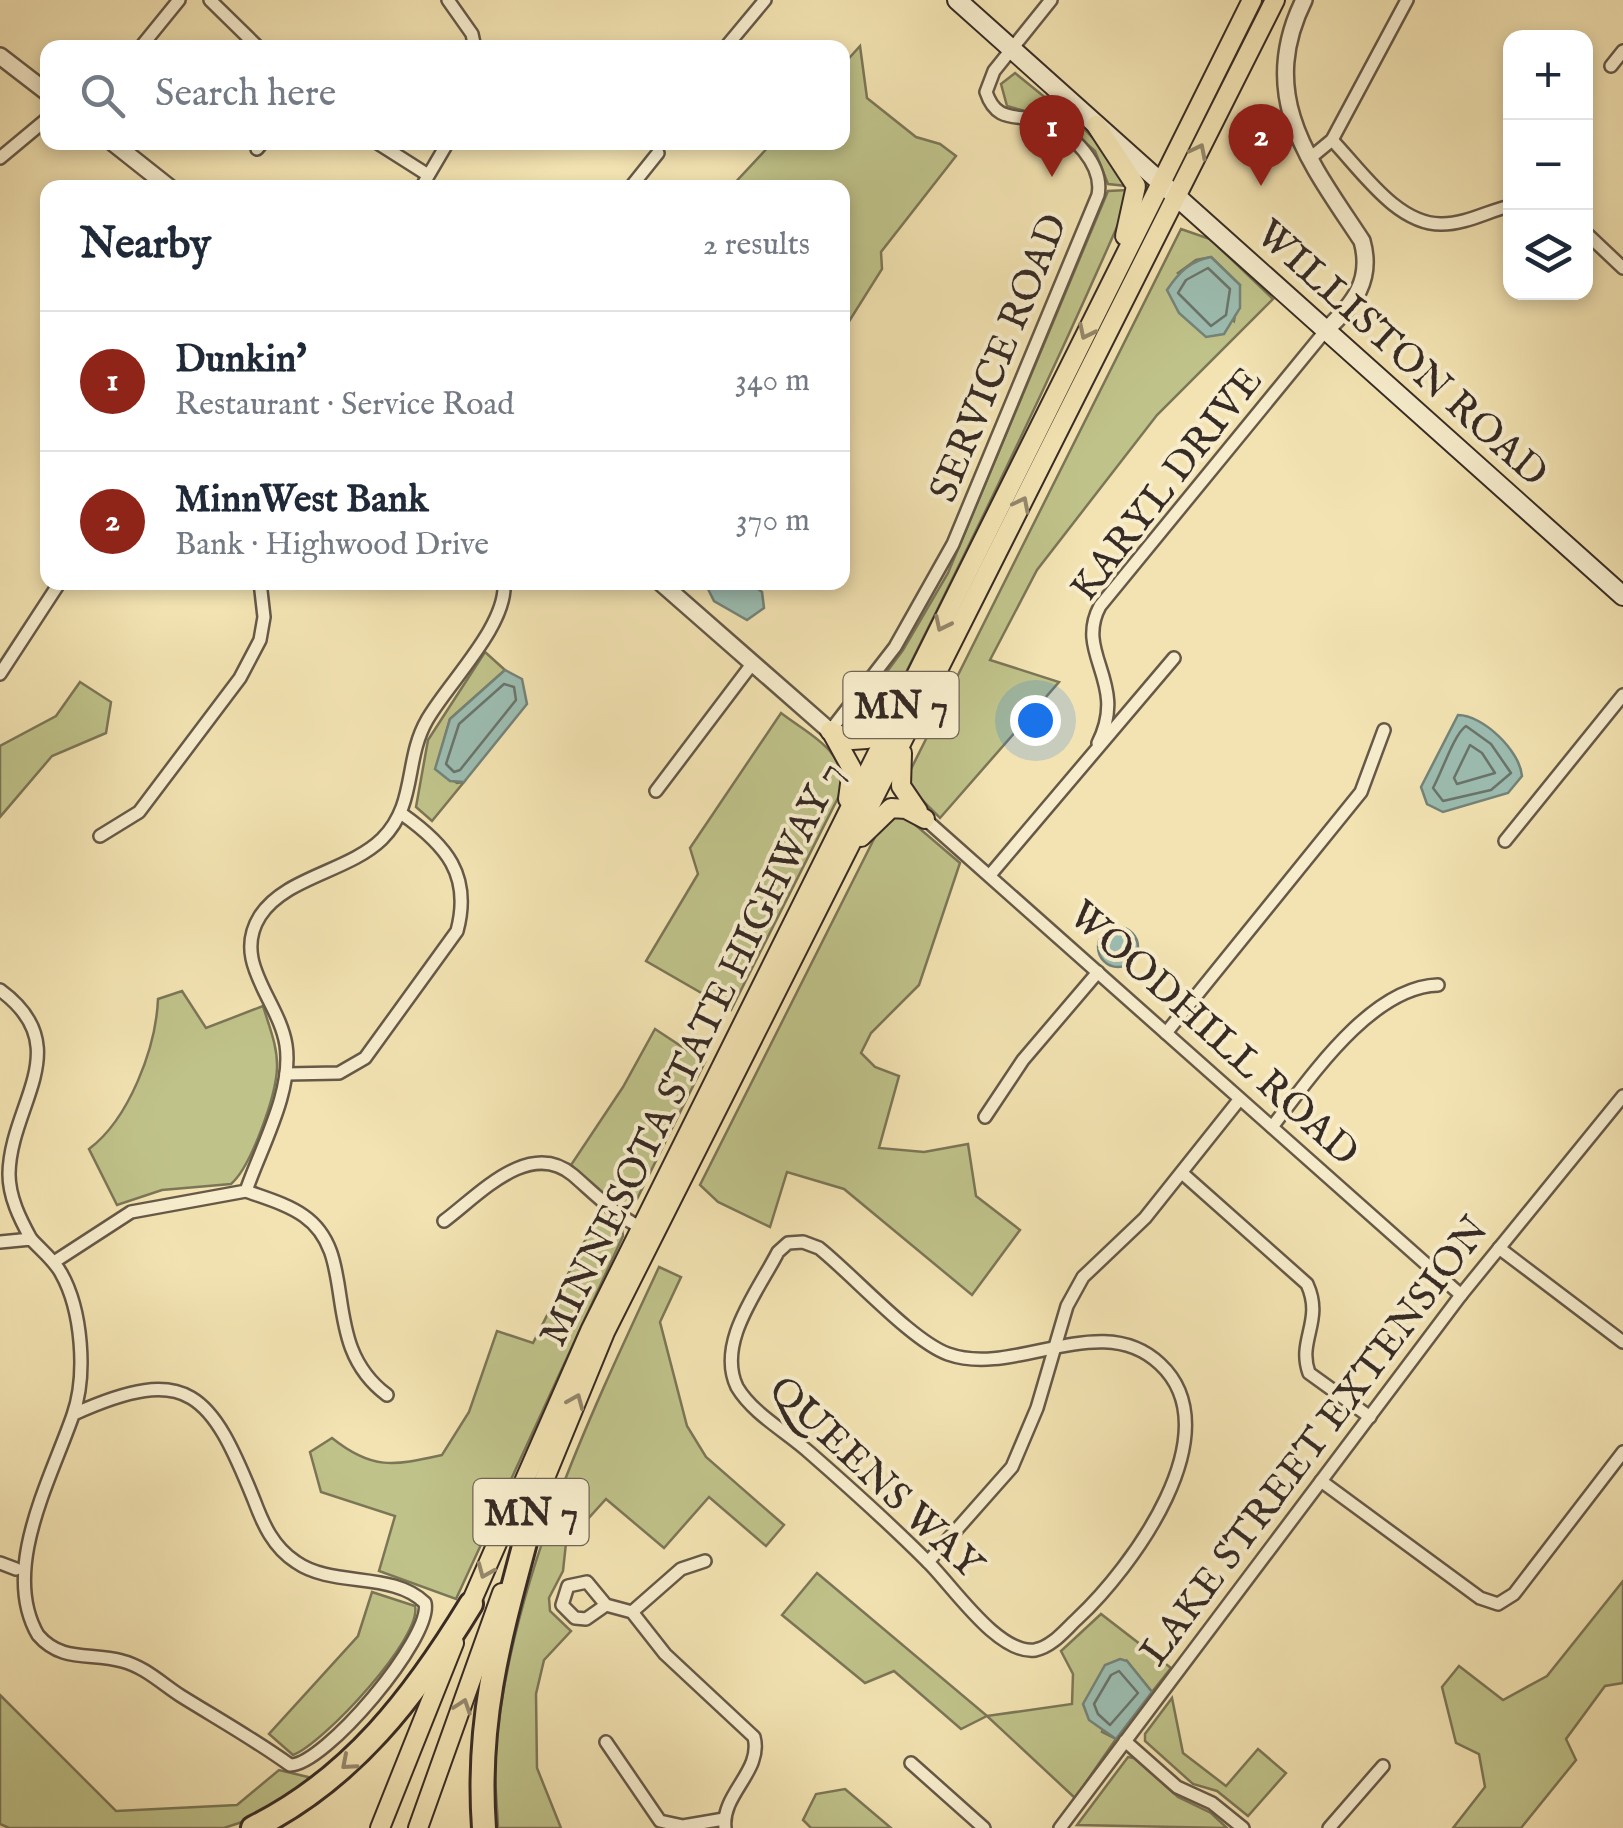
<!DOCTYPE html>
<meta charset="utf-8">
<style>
:root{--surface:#fff;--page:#f2f2f3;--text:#1f2937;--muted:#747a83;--line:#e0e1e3;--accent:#8f2418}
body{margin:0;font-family:"IM FELL English",serif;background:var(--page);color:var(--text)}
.controls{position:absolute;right:30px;top:30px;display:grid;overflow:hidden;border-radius:20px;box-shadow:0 5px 15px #0003}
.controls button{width:90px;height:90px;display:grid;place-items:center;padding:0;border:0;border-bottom:2px solid var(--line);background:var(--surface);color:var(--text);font:50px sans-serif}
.you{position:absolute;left:1035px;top:720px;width:35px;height:35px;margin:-25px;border:8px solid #fff;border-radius:50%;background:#1a73e8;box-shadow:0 0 0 15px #1a73e833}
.badge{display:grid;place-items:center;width:65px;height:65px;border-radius:50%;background:var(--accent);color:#fff;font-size:32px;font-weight:700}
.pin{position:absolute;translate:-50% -82px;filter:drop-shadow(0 2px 5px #0008)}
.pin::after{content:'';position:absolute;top:52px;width:35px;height:30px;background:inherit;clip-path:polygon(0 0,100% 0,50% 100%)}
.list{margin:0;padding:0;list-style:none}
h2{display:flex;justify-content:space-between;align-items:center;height:130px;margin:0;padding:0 40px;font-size:42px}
h2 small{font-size:32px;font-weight:400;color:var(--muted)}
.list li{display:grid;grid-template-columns:65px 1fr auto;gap:30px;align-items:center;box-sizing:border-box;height:140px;padding:0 40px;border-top:2px solid var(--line)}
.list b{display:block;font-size:38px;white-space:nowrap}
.list p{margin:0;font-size:32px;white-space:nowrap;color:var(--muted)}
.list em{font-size:32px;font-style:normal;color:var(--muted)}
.icon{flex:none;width:55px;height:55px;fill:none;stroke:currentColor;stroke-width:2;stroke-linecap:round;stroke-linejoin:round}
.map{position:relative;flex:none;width:1623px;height:1828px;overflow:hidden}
.search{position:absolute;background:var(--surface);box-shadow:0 5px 15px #0003;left:40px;top:40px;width:810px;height:110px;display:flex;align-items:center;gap:25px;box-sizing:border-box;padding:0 35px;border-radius:20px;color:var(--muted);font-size:38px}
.panel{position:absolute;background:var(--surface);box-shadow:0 5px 15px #0003;left:40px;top:180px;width:810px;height:410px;border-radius:20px}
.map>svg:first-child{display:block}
</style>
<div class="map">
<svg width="1623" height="1828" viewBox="0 0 1623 1828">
<rect width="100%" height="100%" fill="#f3e3b2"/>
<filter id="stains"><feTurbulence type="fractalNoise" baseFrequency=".002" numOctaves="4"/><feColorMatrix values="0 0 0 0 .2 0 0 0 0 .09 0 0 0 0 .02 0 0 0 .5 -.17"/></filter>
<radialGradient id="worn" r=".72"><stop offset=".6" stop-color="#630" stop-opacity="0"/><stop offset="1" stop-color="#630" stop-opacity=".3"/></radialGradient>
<g fill="#bfc289" stroke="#7b7657" stroke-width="2.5" fill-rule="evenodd">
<polygon points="860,46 867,98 916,137 940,144 956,156 881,252 882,269 843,331 842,188 731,187 772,143 842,142 843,65"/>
<polygon points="1015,73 1084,129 1124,170 1127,186 1108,184 1095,151 1061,121 1007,106 1001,84"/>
<path d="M1128,190L1127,204C1051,379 968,550 882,720L869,731L856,732L851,728L855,715L903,650L948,573L1108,191Z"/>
<path d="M1181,229L1210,239L1273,299L1157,415L1037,570L990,660L1059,682L940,818L911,789L910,771ZM1211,257L1240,285L1234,321L1178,273L1196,260Z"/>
<polygon points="485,652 505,670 450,719 436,769 457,783 464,782 432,821 416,807 428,740"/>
<polygon points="80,682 111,702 106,733 52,756 0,817 0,746 56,716"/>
<path d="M781,713C811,736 845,749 842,790L731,1010L646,961L698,874L690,848Z"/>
<polygon points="894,816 906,817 960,863 919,985 871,1033 861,1053 875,1067 899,1076 879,1148 924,1152 968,1144 976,1196 1020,1230 972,1295 844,1189 787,1172 770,1227 718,1202 700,1185 881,825"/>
<path d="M182,991L206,1028L263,1006C269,1026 278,1047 277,1068C276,1096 251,1167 231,1184L162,1190L117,1205L89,1149C129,1119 156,1048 158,999Z"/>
<polygon points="655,1029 705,1062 637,1199 622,1206 610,1202 571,1165 623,1087"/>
<path d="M598,1215L622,1229L623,1236L456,1599L379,1571L395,1516L321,1492L310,1452L332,1438C372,1470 393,1466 442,1455L469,1412L497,1331L533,1343Z"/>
<path d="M659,1267L681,1277L660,1322L687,1426L706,1457L784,1525L766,1546L709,1497L664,1548L606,1499L566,1543L563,1571L549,1598L550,1611L571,1631L544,1660L536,1694L537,1768L561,1828H498C497,1800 493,1771 496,1744C513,1577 589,1417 659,1267Z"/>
<polygon points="817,1573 987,1716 1072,1704 1073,1674 1061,1651 1101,1614 1171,1668 1152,1692 1127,1661 1102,1732 1116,1739 1075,1798 987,1716 961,1729 894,1671 865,1683 782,1615"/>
<polygon points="1623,1581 1623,1683 1605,1686 1566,1739 1576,1760 1521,1828 1453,1828 1485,1787 1479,1754 1456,1743 1442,1687 1459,1666 1503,1700 1547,1676"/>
<path d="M372,1592L415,1606C423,1637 323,1744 293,1755L269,1734L358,1636Z"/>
<polygon points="0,1695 116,1811 237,1805 279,1770 308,1777 306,1785 242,1822 224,1828 9,1828 0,1824"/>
<polygon points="1172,1698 1183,1753 1226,1786 1258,1749 1286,1773 1248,1816 1217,1791 1193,1784 1145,1741 1145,1734"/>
<polygon points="1128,1757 1134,1758 1178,1797 1211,1813 1227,1828 1077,1825"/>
<polygon points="845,1789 891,1828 811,1828 803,1820 816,1794"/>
</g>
<g fill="#9cbdb1" stroke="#748379" stroke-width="2.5">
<path d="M1211,257L1240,285V308L1224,334L1206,337L1179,313L1167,290C1179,272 1190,261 1211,257Z"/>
<polygon points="710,583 750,583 762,592 764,608 747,620 714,601 707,587"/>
<polygon points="505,670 522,679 527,704 464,782 450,781 435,769 450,719"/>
<path d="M1458,715C1483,715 1520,751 1522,776L1508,793L1443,812L1427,804L1421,787Z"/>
<circle cx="1118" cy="947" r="20"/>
<polygon points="1120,1659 1127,1661 1152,1692 1116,1739 1089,1720 1083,1704 1105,1665"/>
</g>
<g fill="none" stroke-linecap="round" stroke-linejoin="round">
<g stroke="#6a746b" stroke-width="2.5">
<polygon points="1208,268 1230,289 1226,315 1211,326 1178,293 1186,280"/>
<polygon points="504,684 514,687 516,700 460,770 454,772 446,764 459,724"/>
<path d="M1466,726L1491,744L1511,773L1491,790L1443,801L1433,788C1442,772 1454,734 1466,726Z"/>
<polygon points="1470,745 1482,753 1495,773 1457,784 1454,778"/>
<polygon points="1119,1671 1138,1693 1110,1725 1098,1714 1094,1704 1111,1675"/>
</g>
<g stroke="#665948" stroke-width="16">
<g id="minor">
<polyline points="210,0 259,48"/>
<polyline points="448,0 472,34 475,48"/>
<polyline points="140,48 179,0"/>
<polyline points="725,48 765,0"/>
<polyline points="1611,66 1623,51"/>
<path d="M1332,140C1361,170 1397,225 1442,224C1466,224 1488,211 1510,206"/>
<polyline points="376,142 428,175"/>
<polyline points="257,149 263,142"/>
<polyline points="0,158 48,118"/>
<polyline points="1309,159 1332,140 1407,0"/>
<polyline points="421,188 448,142"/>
<polyline points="630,188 658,153"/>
<polyline points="1586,233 1623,268"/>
<polyline points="0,674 60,582"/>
<path d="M830,731L895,647L953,544L1098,195C1104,165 1072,132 1045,122C1018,113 997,125 986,92L994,71L1051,0"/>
<path d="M1098,743C1129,682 1074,654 1100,606L1326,330"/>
<polyline points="656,791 752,664"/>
<polyline points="925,819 1461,1295"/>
<polyline points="100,836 139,812 240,678 260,640 264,617 260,582"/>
<polyline points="1505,841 1623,695"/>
<polyline points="990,875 1174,658"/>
<path d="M0,990C78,1047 10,1104 9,1174C9,1197 20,1219 31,1239"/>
<polyline points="1166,1033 1361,792 1384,730"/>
<path d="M286,1074L339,1073L365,1058L457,931C472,875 446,845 402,814"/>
<polyline points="985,1117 1023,1060 1098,972"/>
<path d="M1272,1127C1310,1078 1371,987 1438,985"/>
<path d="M1182,1173L1307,1284C1324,1321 1297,1340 1309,1373L1370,1417"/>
<path d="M246,1191C265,1198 287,1204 304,1216C361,1256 317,1343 387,1395"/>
<path d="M444,1221C478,1196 529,1138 573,1175C596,1195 613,1213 641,1228"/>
<path d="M0,1242L31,1239C41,1250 54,1260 61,1273C82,1310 87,1375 73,1415C51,1479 0,1570 38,1635C62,1663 91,1652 122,1661C145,1667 161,1683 181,1696C218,1719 254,1739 290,1765C324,1766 433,1637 425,1603C393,1571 333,1588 296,1562C273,1547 263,1524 254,1500C211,1394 189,1362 74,1414"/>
<path d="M803,1242L819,1248C853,1275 912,1341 948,1354C1016,1378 1101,1308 1160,1364C1233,1432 1131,1569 1077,1619C1065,1630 1052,1647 1035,1650C998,1655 952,1585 927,1561C890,1524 850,1488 810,1453C787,1432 753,1414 737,1387C716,1343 758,1291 778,1252L788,1243Z"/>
<polyline points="1499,1248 1623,1342"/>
<path d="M54,1262L131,1212L246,1191C261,1147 293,1092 286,1045C279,1000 231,962 260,916C285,877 348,872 382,839C417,804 404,760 427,720C448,683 508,625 504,582"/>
<polyline points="1321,1481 1480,1598 1498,1604 1514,1594 1623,1452"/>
<polyline points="928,1562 1012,1467 1037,1408 1067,1306 1083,1277 1145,1218 1239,1100"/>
<polyline points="0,1563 16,1569"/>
<path d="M606,1605L587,1582L568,1586L562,1605L575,1618L586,1619L606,1605L632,1612L665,1654L754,1737C763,1771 721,1794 725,1828"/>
<polyline points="632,1612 681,1569 705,1561"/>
<polyline points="1125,1741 1177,1787 1212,1803 1243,1828"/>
<polyline points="606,1742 660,1821 683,1826 724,1819"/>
<polyline points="911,1763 984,1828"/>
<polyline points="1060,1828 1461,1295 1623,1096"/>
<polyline points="1329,1828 1383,1766"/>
</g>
</g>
<g stroke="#665948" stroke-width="20">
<g id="tertiary">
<path d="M1304,0C1256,97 1310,162 1362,241C1373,280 1354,304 1326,330"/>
<polyline points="0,56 48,93"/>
<polyline points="112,142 170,188"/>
<polyline points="660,582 830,731"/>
</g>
</g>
<g stroke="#372b25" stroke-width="22">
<polyline id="secondary" points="957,0 1623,596"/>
</g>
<g stroke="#372b25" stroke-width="22">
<g id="primary">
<polyline points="1096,125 1136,186 1125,236"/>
<polyline points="830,731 852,740 867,739 887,720"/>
<polyline points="831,731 852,769 848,799"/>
<polyline points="902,753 901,786 918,811"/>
<polyline points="861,837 891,808 906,809 925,819"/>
<polyline points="533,1507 605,1332 1275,0"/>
<polyline points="466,1614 590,1331 1252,0"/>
<polyline points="380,1828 454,1643"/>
<polyline points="418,1828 502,1593"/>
</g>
</g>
<g stroke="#372b25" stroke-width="28">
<g id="motorway">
<path d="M253,1828C352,1779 415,1696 471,1604"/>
<path d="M484,1828C475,1705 507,1614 537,1497"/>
</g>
</g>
<use href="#minor" stroke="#f7edcd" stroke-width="11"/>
<use href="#tertiary" stroke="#f7edcd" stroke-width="15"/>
<use href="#secondary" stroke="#f7edcd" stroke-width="18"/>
<use href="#primary" stroke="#f3e3b2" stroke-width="18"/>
<use href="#motorway" stroke="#f3e3b2" stroke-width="22"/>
</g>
<defs><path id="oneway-chevron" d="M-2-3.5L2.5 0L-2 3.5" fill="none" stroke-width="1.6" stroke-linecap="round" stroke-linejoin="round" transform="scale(2.5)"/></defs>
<g stroke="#95876c">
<use href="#oneway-chevron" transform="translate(1199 151) rotate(-63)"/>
<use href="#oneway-chevron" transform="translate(1086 332) rotate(116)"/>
<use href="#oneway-chevron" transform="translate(1022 504) rotate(-63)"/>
<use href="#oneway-chevron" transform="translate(942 624) rotate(116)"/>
<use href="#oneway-chevron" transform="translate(576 1401) rotate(-67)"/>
<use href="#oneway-chevron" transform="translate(485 1571) rotate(113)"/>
<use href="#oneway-chevron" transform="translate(463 1706) rotate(-71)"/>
<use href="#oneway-chevron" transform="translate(348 1763) rotate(139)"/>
</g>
<g text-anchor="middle" stroke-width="8" stroke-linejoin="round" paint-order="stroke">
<g fill="#f7edcd" stroke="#716557" stroke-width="2.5">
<rect x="843.5" y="672" width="115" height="66" rx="8"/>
<rect x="473.5" y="1479" width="115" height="66" rx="8"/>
</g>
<g font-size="38" font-weight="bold" fill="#372b25">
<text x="901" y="718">MN 7</text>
<text x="531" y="1525">MN 7</text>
</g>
<g font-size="40" fill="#372b25" stroke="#f7edcd">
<text transform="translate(1403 352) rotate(42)" y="14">WILLISTON ROAD</text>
<text transform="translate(997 357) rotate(-68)" y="14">SERVICE ROAD</text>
<text transform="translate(1165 483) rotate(-52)" y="14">KARYL DRIVE</text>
<text transform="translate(1215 1032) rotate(42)" y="14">WOODHILL ROAD</text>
<text transform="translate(690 1053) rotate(-64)" y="14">MINNESOTA STATE HIGHWAY 7</text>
<text transform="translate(1313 1440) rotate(-53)" y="14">LAKE STREET EXTENSION</text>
<text transform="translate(877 1476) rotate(43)" y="14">QUEENS WAY</text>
</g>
</g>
<rect width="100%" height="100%" filter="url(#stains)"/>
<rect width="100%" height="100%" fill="url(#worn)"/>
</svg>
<div class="controls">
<button>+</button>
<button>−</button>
<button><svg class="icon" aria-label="layers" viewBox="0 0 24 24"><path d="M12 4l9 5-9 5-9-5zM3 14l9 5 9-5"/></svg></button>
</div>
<div class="you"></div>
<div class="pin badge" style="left:1052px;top:177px">1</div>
<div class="pin badge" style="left:1261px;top:186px">2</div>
<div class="search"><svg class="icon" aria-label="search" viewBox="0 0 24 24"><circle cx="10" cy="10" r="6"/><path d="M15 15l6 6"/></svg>Search here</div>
<section class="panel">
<h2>Nearby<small>2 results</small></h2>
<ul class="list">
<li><span class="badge">1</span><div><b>Dunkin'</b><p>Restaurant · Service Road</p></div><em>340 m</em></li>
<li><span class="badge">2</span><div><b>MinnWest Bank</b><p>Bank · Highwood Drive</p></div><em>370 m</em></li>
</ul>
</section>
</div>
